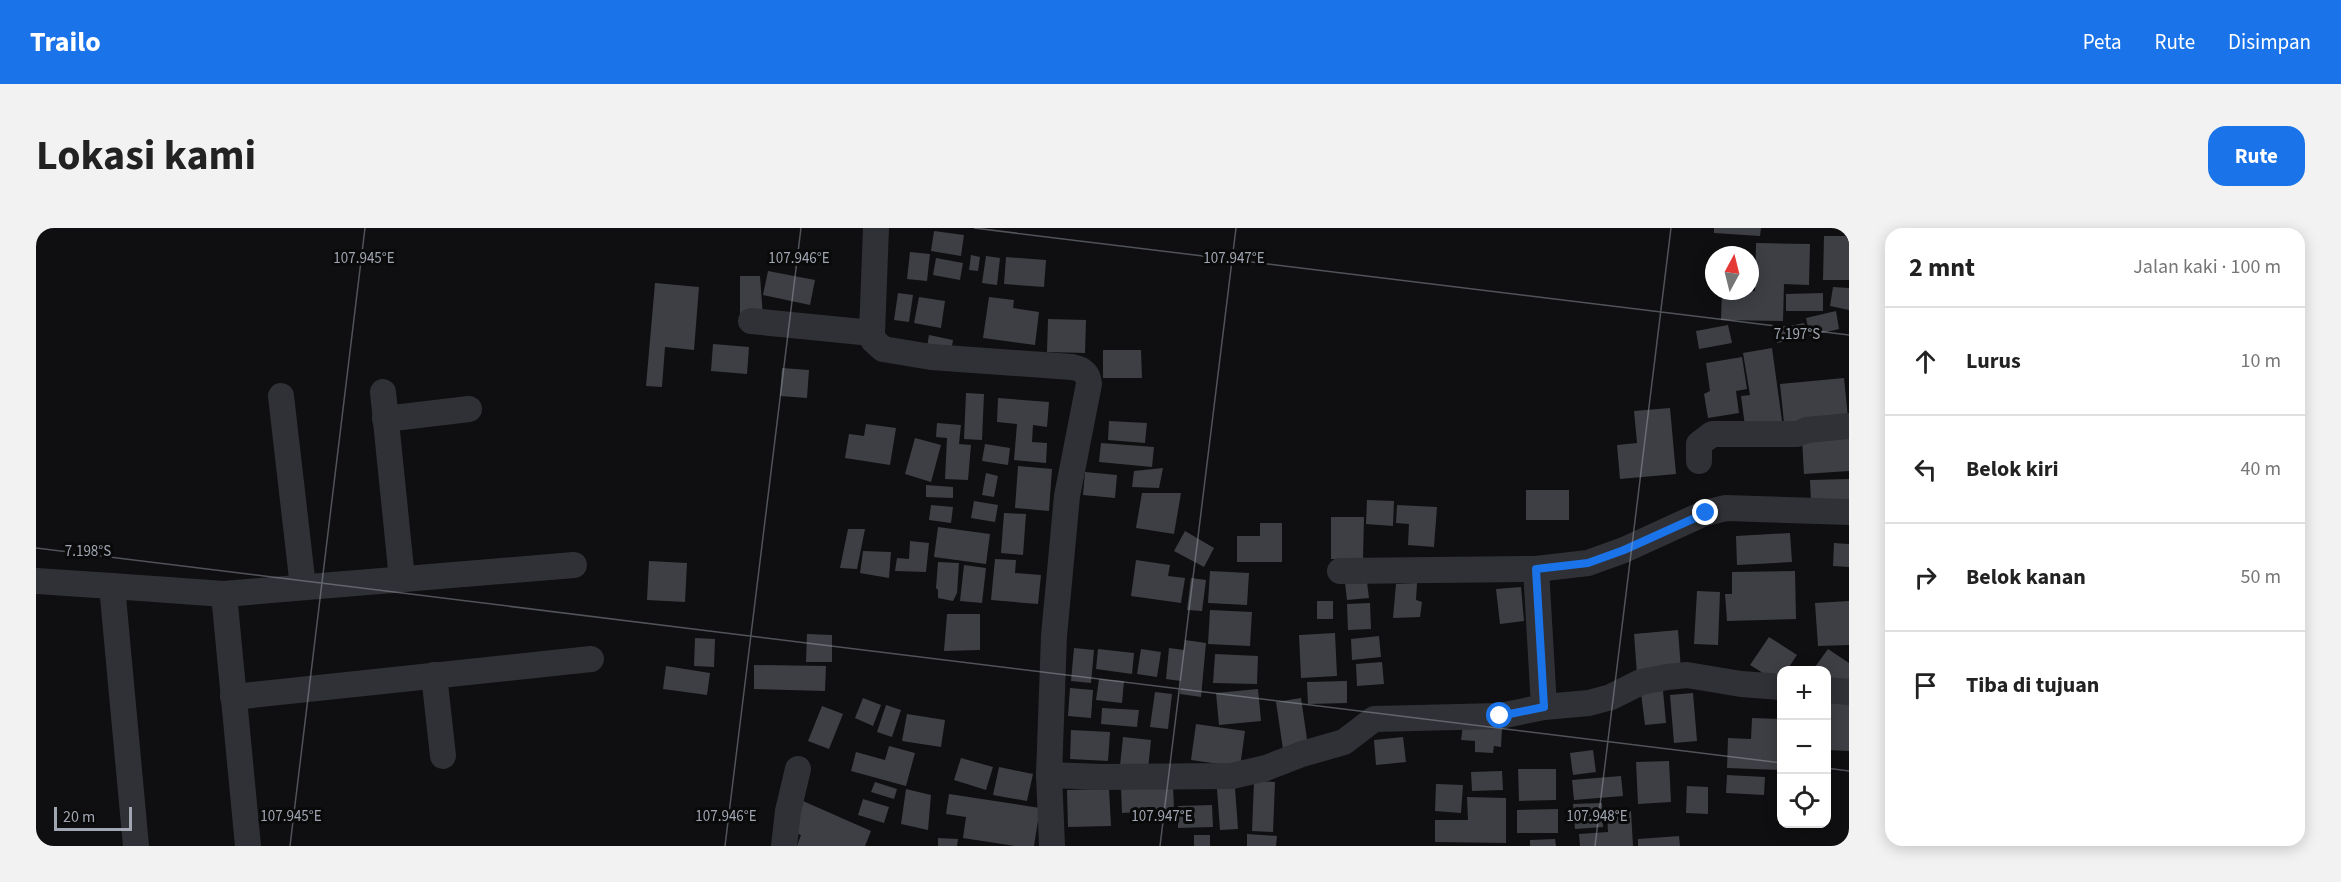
<!DOCTYPE html>
<html lang="id">
<meta charset="utf-8">
<style>
:root{--surface:#fff;--page:#f2f2f2;--text:#222;--muted:#767676;--line:#e0e0e0;--accent:#1a73e8}
body{margin:0;font-family:"Source Sans 3",sans-serif;background:var(--page);color:var(--text)}
.controls{position:absolute;right:18px;bottom:18px;display:grid;overflow:hidden;border-radius:12px;box-shadow:0 3px 15px #0003}
.controls button{width:54px;height:54px;display:grid;place-items:center;padding:0;border:0;border-bottom:2px solid var(--line);background:var(--surface);color:var(--text);font:30px sans-serif}
.compass{position:absolute;left:1669px;top:18px;width:54px;height:54px;border-radius:50%;background:var(--surface);box-shadow:0 3px 15px #0003;rotate:7deg}
.scale{position:absolute;left:18px;bottom:15px;width:78px;box-sizing:border-box;padding-left:6px;border:3px solid #a0a6b2;border-top:0;font-size:16px;line-height:21px;white-space:nowrap;color:#a0a6b2;-webkit-text-stroke:4px #0a0a0b;paint-order:stroke}
.stop{position:absolute;width:18px;height:18px;margin:-14px;border:4px solid #1a73e8;border-radius:50%;background:#fff}
.stop.end{background:#1a73e8;border-color:#fff;box-shadow:0 2px 6px #0008}
.list{margin:0;padding:0;list-style:none}
h2{display:flex;justify-content:space-between;align-items:center;height:78px;margin:0;padding:0 24px;font-size:26px}
h2 small{font-size:20px;font-weight:400;color:var(--muted)}
.list li{display:grid;grid-template-columns:39px 1fr auto;gap:18px;align-items:center;box-sizing:border-box;height:108px;padding:0 24px;border-top:2px solid var(--line)}
.list b{display:block;font-size:22px;white-space:nowrap}
.list em{font-size:20px;font-style:normal;color:var(--muted)}
.icon{flex:none;width:33px;height:33px;fill:none;stroke:currentColor;stroke-width:2;stroke-linecap:round;stroke-linejoin:round}
.map{position:relative;flex:none;width:1813px;height:618px;overflow:hidden;border-radius:18px}
header{display:flex;align-items:center;gap:36px;box-sizing:border-box;height:84px;padding:0 30px;background:var(--accent);color:#fff}
header strong{font-size:28px}
nav{display:flex;gap:33px;margin-inline-start:auto;font-size:21px}
.intro{display:flex;align-items:center;justify-content:space-between;box-sizing:border-box;height:144px;padding:0 36px}
h1{margin:0;font-size:42px}
.button{padding:15px 27px;border-radius:18px;background:var(--accent);color:#fff;font-size:21px;font-weight:700}
main{display:flex;gap:36px;padding:0 36px}
aside{flex:1;background:var(--surface);border-radius:18px;box-shadow:0 3px 15px #0003}
.map>svg:first-child{display:block}
</style>
<header>
<strong>Trailo</strong>
<nav><a>Peta</a><a>Rute</a><a>Disimpan</a></nav>
</header>
<div class="intro"><h1>Lokasi kami</h1><a class="button">Rute</a></div>
<main>
<div class="map">
<svg width="1813" height="618" viewBox="0 0 1813 618">
<rect width="100%" height="100%" fill="#0f0f11"/>
<g fill="#3e3f44">
<polygon points="1678,0 1725,0 1724,8 1678,5"/>
<polygon points="898,3 928,7 925,28 895,23"/>
<polygon points="1788,8 1813,8 1813,52 1787,52"/>
<polygon points="1720,15 1774,16 1773,57 1748,56 1747,93 1685,92 1686,63 1719,63"/>
<polygon points="874,24 894,26 891,53 871,51"/>
<polygon points="935,27 944,29 942,43 933,42"/>
<polygon points="950,28 964,30 961,57 946,55"/>
<polygon points="970,29 1010,32 1008,59 968,56"/>
<polygon points="900,30 927,35 924,52 897,47"/>
<polygon points="732,43 779,52 774,77 727,67"/>
<polygon points="704,48 724,48 727,89 704,89"/>
<polygon points="619,55 663,59 658,122 629,119 626,159 610,158"/>
<polygon points="1797,59 1813,60 1813,82 1794,78"/>
<polygon points="862,65 877,67 873,94 858,92"/>
<polygon points="1787,65 1787,83 1750,83 1750,66"/>
<polygon points="883,69 909,73 905,100 878,95"/>
<polygon points="953,69 978,72 977,80 1003,84 999,117 947,110"/>
<polygon points="1800,83 1803,101 1774,108 1770,90"/>
<polygon points="1012,91 1050,92 1049,125 1011,124"/>
<polygon points="1768,95 1771,108 1741,115 1738,101"/>
<polygon points="1692,97 1696,115 1663,121 1660,103"/>
<polygon points="893,107 917,112 915,124 891,119"/>
<polygon points="677,116 713,119 711,146 675,143"/>
<polygon points="1736,120 1746,193 1709,198 1705,168 1714,167 1707,125"/>
<polygon points="1067,122 1105,122 1106,150 1067,150"/>
<polygon points="1706,129 1711,161 1700,163 1703,185 1672,190 1668,166 1674,163 1670,135"/>
<polygon points="746,140 773,142 771,170 744,168"/>
<polygon points="1808,150 1812,190 1748,195 1744,156"/>
<polygon points="930,165 948,166 946,212 928,211"/>
<polygon points="962,170 1013,174 1011,199 997,197 996,214 1011,215 1010,235 978,232 981,196 961,194"/>
<polygon points="1634,180 1640,246 1584,251 1581,217 1601,215 1598,183"/>
<polygon points="1073,193 1111,195 1109,215 1072,212"/>
<polygon points="901,195 925,197 923,216 935,217 932,252 909,251 911,210 900,209"/>
<polygon points="830,196 860,200 854,237 809,230 813,206 828,208"/>
<polygon points="1813,209 1813,243 1768,246 1766,211"/>
<polygon points="879,210 905,217 895,254 869,246"/>
<polygon points="1065,215 1118,219 1116,239 1063,234"/>
<polygon points="949,216 974,220 972,237 946,233"/>
<polygon points="982,238 1016,241 1013,283 979,280"/>
<polygon points="1127,240 1123,260 1096,259 1098,243"/>
<polygon points="1049,244 1081,247 1079,270 1047,267"/>
<polygon points="950,245 962,248 958,269 946,267"/>
<polygon points="1813,251 1813,272 1775,274 1774,252"/>
<polygon points="890,257 917,259 917,270 890,269"/>
<rect x="1490" y="262" width="43" height="30"/>
<polygon points="1106,265 1145,265 1138,306 1100,300"/>
<polygon points="1331,272 1358,273 1357,298 1330,296"/>
<polygon points="938,273 962,277 959,294 935,290"/>
<polygon points="895,277 917,279 915,295 893,292"/>
<polygon points="1361,277 1401,279 1398,319 1372,317 1373,296 1360,295"/>
<polygon points="968,285 990,286 987,327 965,325"/>
<polygon points="1295,289 1328,289 1327,332 1295,331"/>
<polygon points="1224,295 1246,295 1246,334 1201,334 1201,308 1224,308"/>
<polygon points="902,299 954,306 950,336 898,329"/>
<polygon points="812,301 829,301 821,341 804,340"/>
<polygon points="1149,303 1178,320 1168,339 1138,323"/>
<polygon points="1754,305 1756,334 1701,337 1700,308"/>
<polygon points="874,313 893,315 890,344 859,343 861,330 873,331"/>
<polygon points="1798,315 1813,316 1813,339 1797,338"/>
<polygon points="827,323 855,324 853,350 824,345"/>
<polygon points="959,331 980,332 979,345 1005,347 1002,376 955,372"/>
<polygon points="1100,332 1134,337 1132,348 1149,350 1145,375 1095,368"/>
<polygon points="613,333 651,335 649,374 611,372"/>
<polygon points="902,334 923,335 921,365 917,373 902,370 902,362 900,360"/>
<polygon points="928,337 950,340 946,375 924,373"/>
<polygon points="1174,343 1213,345 1211,377 1172,375"/>
<polygon points="1759,343 1760,391 1691,393 1689,366 1696,366 1696,344"/>
<polygon points="1155,350 1170,352 1166,383 1151,382"/>
<polygon points="1331,354 1333,370 1311,372 1309,355"/>
<polygon points="1381,355 1380,372 1386,374 1384,389 1357,390 1360,356"/>
<polygon points="1485,359 1488,393 1464,396 1460,361"/>
<polygon points="1661,363 1684,364 1682,417 1658,416"/>
<rect x="1281" y="373" width="16" height="18"/>
<polygon points="1813,373 1813,417 1782,418 1779,375"/>
<polygon points="1334,375 1335,401 1312,402 1311,376"/>
<polygon points="1174,382 1216,384 1214,418 1172,416"/>
<polygon points="911,386 944,386 944,422 908,423"/>
<polygon points="1642,402 1645,442 1601,446 1598,406"/>
<polygon points="1299,405 1301,448 1265,450 1263,407"/>
<polygon points="771,406 796,407 796,434 770,434"/>
<polygon points="1343,408 1345,429 1316,432 1315,411"/>
<polygon points="1733,409 1761,427 1751,442 1746,442 1746,451 1743,455 1714,437"/>
<polygon points="659,410 679,411 678,439 658,438"/>
<polygon points="1149,412 1170,415 1165,469 1144,466 1145,453 1130,451 1133,420 1148,422"/>
<polygon points="1038,420 1058,422 1055,455 1035,453"/>
<polygon points="1062,421 1098,425 1096,446 1060,441"/>
<polygon points="1105,421 1125,424 1121,449 1101,446"/>
<polygon points="1792,421 1813,435 1813,451 1808,458 1790,447 1790,442 1784,442 1779,439"/>
<polygon points="1179,426 1222,428 1221,456 1177,455"/>
<polygon points="1346,434 1348,456 1321,458 1320,436"/>
<polygon points="718,437 790,438 789,463 718,461"/>
<polygon points="630,438 674,445 671,467 627,461"/>
<polygon points="1063,451 1088,453 1086,475 1060,472"/>
<polygon points="1311,453 1311,475 1272,476 1271,454"/>
<polygon points="1034,460 1057,462 1055,490 1032,488"/>
<polygon points="1222,461 1225,493 1183,497 1180,465"/>
<polygon points="1627,463 1630,495 1609,497 1605,465"/>
<polygon points="1119,464 1136,466 1132,501 1114,499"/>
<polygon points="1657,465 1661,513 1638,515 1634,467"/>
<polygon points="827,470 845,477 837,498 819,490"/>
<polygon points="1265,470 1272,518 1247,521 1240,474"/>
<polygon points="1793,471 1813,472 1813,523 1790,522"/>
<polygon points="850,477 865,482 856,509 841,504"/>
<polygon points="786,478 807,486 793,521 772,513"/>
<polygon points="1066,480 1103,482 1101,499 1065,496"/>
<polygon points="871,486 909,492 905,519 866,513"/>
<polygon points="1716,490 1746,491 1746,542 1691,540 1692,510 1715,511"/>
<polygon points="1160,496 1209,503 1204,539 1155,532"/>
<polygon points="1427,497 1466,501 1465,519 1458,518 1457,525 1439,524 1439,513 1425,512"/>
<polygon points="1035,502 1074,504 1072,533 1034,531"/>
<polygon points="1087,509 1115,512 1112,541 1084,538"/>
<polygon points="1367,509 1370,534 1340,537 1338,512"/>
<polygon points="853,518 879,525 870,558 815,543 820,524 849,532"/>
<polygon points="1557,522 1560,544 1537,547 1534,525"/>
<polygon points="925,530 957,539 950,562 918,552"/>
<polygon points="1633,533 1635,574 1602,576 1600,534"/>
<polygon points="963,539 997,546 991,573 957,567"/>
<polygon points="1482,541 1520,541 1520,572 1483,573"/>
<polygon points="1466,543 1467,562 1436,563 1435,544"/>
<polygon points="1691,547 1729,549 1728,567 1690,565"/>
<polygon points="1585,548 1587,568 1538,572 1536,552"/>
<polygon points="1218,553 1239,554 1237,604 1216,603"/>
<polygon points="839,554 861,561 858,571 835,564"/>
<polygon points="1400,556 1427,557 1425,585 1399,583"/>
<polygon points="1137,557 1138,582 1086,585 1085,560"/>
<polygon points="1651,558 1672,559 1672,586 1650,585"/>
<polygon points="1199,560 1202,601 1184,602 1181,561"/>
<polygon points="870,561 895,567 892,602 865,596"/>
<polygon points="1073,561 1075,598 1032,599 1031,562"/>
<polygon points="913,566 1004,580 998,618 979,618 927,610 930,589 910,586"/>
<polygon points="1431,569 1470,570 1470,615 1399,614 1399,592 1432,592"/>
<polygon points="827,571 853,579 848,595 822,587"/>
<polygon points="767,573 835,603 829,618 761,618 765,607 754,603"/>
<polygon points="1566,575 1567,599 1539,601 1537,576"/>
<polygon points="1176,577 1177,599 1142,600 1142,578"/>
<polygon points="1522,581 1522,605 1481,605 1481,582"/>
<polygon points="1595,583 1597,618 1544,618 1543,606 1572,604 1571,584"/>
<polygon points="1211,606 1241,608 1240,618 1211,618"/>
<rect x="1158" y="607" width="16" height="11"/>
<polygon points="1643,608 1644,618 1602,618 1602,611"/>
<polygon points="902,610 922,611 921,618 902,618"/>
<polygon points="1519,611 1520,618 1494,618 1494,612"/>
</g>
<g fill="none" stroke-linecap="round" stroke-linejoin="round">
<g stroke="#303136" stroke-width="26">
<path d="M840,0L836,105L837,112L847,121L895,129L1036,139C1047,141 1052,145 1053,156L1031,268L1018,408L1013,547L1016,618"/>
<polyline points="715,93 836,105"/>
<polyline points="347,164 366,351"/>
<polyline points="245,168 267,359"/>
<polyline points="349,191 433,181"/>
<polyline points="1663,233 1663,216 1676,206 1761,206 1771,202 1813,198"/>
<polyline points="1500,341 1508,479"/>
<polyline points="1304,343 1500,341 1552,335 1588,322 1669,285 1690,280 1813,284"/>
<polyline points="0,353 76,358"/>
<polyline points="188,366 212,618"/>
<polyline points="398,447 407,528"/>
<polyline points="1790,462 1813,464"/>
<polyline points="197,469 555,431"/>
<polyline points="1013,547 1065,549 1196,548 1230,540 1266,526 1308,514 1338,491 1464,488 1508,479 1553,475 1575,469 1605,454 1631,449 1651,447 1705,456 1746,459"/>
<polyline points="100,618 76,358 188,366 538,337"/>
<polyline points="748,618 752,583 762,541"/>
</g>
</g>
<g fill="none" stroke-linecap="round" stroke-linejoin="round">
<polyline stroke="#1a73e8" stroke-width="8" points="1464,488 1508,479 1500,341 1552,335 1588,322 1670,285"/>
</g>
<path fill="none" stroke="#a0a6b2" stroke-width="1.5" stroke-opacity="0.45" d="M938,0L1813,107M0,320L1746,535M1790,540L1813,543M254,618L329,0M689,618L765,0M1124,618L1200,0M1559,618L1635,0"/>
<g font-size="15" text-anchor="middle" fill="#a0a6b2" stroke="#0a0a0b" stroke-width="6" stroke-linejoin="round" paint-order="stroke">
<text x="328" y="35">107.945°E</text>
<text x="763" y="35">107.946°E</text>
<text x="1198" y="35">107.947°E</text>
<text x="1761" y="111">7.197°S</text>
<text x="52" y="328">7.198°S</text>
<text x="255" y="593">107.945°E</text>
<text x="690" y="593">107.946°E</text>
<text x="1126" y="593">107.947°E</text>
<text x="1561" y="593">107.948°E</text>
</g>
</svg>
<div class="controls">
<button>+</button>
<button>−</button>
<button><svg class="icon" aria-label="locate" viewBox="0 0 24 24"><circle cx="12" cy="12" r="6"/><path d="M12 2v4M12 18v4M2 12h4M18 12h4"/></svg></button>
</div>
<svg class="compass" viewBox="-18 -18 36 36"><path d="M0-13l5 13h-10z" fill="#e53935"/><path d="M0 13l5-13h-10z" fill="#767676"/></svg>
<div class="scale">20 m</div>
<div class="stop" style="left:1464px;top:488px"></div>
<div class="stop end" style="left:1670px;top:285px"></div>
</div>
<aside>
<h2>2 mnt<small>Jalan kaki · 100 m</small></h2>
<ul class="list">
<li><svg class="icon" aria-label="ahead" viewBox="0 0 24 24"><path d="M12 20V5M6 11l6-6 6 6"/></svg><div><b>Lurus</b></div><em>10 m</em></li>
<li><svg class="icon" aria-label="left" viewBox="0 0 24 24"><path d="M17 20v-9H6M10 6l-5 5 5 5"/></svg><div><b>Belok kiri</b></div><em>40 m</em></li>
<li><svg class="icon" aria-label="right" viewBox="0 0 24 24"><path d="M7 20v-9h11M14 6l5 5-5 5"/></svg><div><b>Belok kanan</b></div><em>50 m</em></li>
<li><svg class="icon" aria-label="arrive" viewBox="0 0 24 24"><path d="M6 21V4h12l-3 4 3 4H6"/></svg><div><b>Tiba di tujuan</b></div></li>
</ul>
</aside>
</main>
